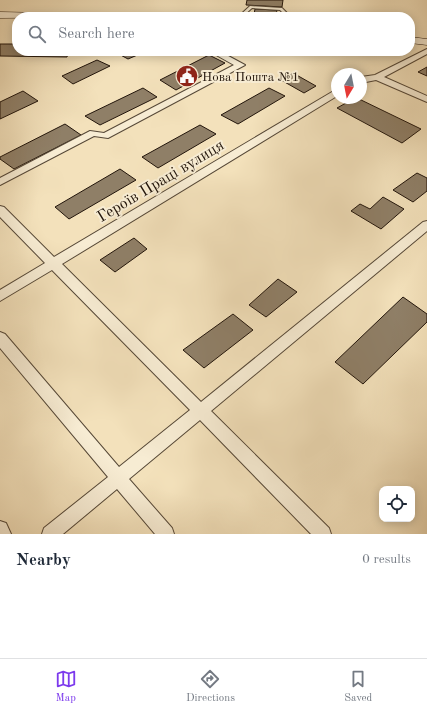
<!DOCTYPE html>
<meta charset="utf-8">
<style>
:root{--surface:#fff;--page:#f2f2f3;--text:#1f2937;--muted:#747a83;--line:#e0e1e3;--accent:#7c3aed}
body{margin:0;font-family:"Old Standard TT",serif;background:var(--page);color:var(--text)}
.controls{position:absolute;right:12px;bottom:12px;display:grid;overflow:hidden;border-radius:8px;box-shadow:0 2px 10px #0003}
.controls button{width:36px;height:36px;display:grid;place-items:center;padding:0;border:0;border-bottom:1px solid var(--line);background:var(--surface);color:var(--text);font:20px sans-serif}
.compass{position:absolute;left:331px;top:68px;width:36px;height:36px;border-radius:50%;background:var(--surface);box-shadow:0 2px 10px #0003;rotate:190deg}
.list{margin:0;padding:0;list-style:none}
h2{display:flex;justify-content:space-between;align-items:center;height:52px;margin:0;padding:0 16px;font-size:17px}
h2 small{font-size:13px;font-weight:400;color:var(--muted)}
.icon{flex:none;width:22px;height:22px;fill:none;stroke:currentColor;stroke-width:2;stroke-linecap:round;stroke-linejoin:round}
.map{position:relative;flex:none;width:427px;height:534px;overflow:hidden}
.search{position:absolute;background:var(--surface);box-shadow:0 2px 10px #0003;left:12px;right:12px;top:12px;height:44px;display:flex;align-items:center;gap:10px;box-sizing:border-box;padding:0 14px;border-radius:16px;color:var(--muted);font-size:15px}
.sheet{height:124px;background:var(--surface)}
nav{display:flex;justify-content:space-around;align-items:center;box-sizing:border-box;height:56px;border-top:1px solid var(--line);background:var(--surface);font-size:11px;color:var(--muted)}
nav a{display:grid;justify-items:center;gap:2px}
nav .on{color:var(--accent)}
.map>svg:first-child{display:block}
</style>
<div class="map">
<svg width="427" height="534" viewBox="0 0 427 534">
<rect width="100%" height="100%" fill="#f3e1bb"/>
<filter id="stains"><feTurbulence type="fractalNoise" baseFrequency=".005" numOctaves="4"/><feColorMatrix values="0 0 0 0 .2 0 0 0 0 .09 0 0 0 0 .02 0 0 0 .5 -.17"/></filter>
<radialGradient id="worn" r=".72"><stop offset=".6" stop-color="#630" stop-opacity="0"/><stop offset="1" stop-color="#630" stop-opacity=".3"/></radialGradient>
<g fill="#8f7f67" stroke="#22150b">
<polygon points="247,0 283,0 282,7 246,5"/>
<polygon points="255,9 277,10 276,15 254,14"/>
<polygon points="0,44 17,44 17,51 69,51 67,57 0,56"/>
<polygon points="116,51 147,51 128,59 115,52"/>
<polygon points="244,51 277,51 276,54 243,53"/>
<polygon points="209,55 225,63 176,90 160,80"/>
<polygon points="97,60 110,66 73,84 62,76"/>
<polygon points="427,67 427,76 418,72"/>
<polygon points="293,73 316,86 304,93 281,80"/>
<polygon points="143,88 157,97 100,125 85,116"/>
<polygon points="269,88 285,96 238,124 221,115"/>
<polygon points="23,91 38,101 0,119 0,102"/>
<polygon points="355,98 357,98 421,129 402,143 337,108"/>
<polygon points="65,124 81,135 14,169 0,159 0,157"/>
<polygon points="200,125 216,134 158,168 142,157"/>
<polygon points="120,169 136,180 69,219 55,207"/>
<polygon points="417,173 427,178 427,191 413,202 393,190"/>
<polygon points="383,197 404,209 381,229 351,211 360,204 370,209"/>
<polygon points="134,238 147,249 115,272 100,260"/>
<polygon points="278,279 297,292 266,317 249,305"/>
<polygon points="403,297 427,314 427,322 363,384 335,362"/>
<polygon points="233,314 253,330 204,368 183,350"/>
</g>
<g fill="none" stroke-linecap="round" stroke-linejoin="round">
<g stroke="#564837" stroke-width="2">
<polygon id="lane" points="250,6 282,8 291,17 287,17 280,10 252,8 242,17 238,17"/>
</g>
<g stroke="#564837" stroke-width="2">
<g id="street">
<polygon points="427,49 427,54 384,77 427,96 427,102 376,80 361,83 361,77 375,75"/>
<polygon points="209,51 219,51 245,65 108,138 94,136 0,185 0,178 90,131 104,133 234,65"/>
<polygon points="337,89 337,96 62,264 201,402 423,222 427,221 427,231 211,411 329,528 331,534 311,534 200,420 129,479 172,528 174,534 155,534 117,489 63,534 42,534 44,528 108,477 0,348 0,332 5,334 119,467 190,410 52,270 0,301 0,290 45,263 0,217 0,206 4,207 54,257"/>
<polygon points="0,521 6,523 11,534 0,534"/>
</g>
</g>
<g stroke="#22150b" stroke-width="1">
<g id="secondary">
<polygon points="0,12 91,14 96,17 0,18"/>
<polygon points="410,37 427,39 427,45 410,43"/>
</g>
</g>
<use href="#lane" fill="#f7ecd3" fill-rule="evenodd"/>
<use href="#street" fill="#f7ecd3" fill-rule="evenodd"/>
<use href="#secondary" fill="#f7ecd3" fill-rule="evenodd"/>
</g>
<defs>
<g id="civic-disc" transform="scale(1.15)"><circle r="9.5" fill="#8f2418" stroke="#f7ecd3"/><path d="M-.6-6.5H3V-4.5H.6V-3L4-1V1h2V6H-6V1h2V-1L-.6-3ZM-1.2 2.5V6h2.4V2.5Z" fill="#fff"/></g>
</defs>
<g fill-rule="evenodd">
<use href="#civic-disc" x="187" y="76"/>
</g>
<g text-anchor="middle" stroke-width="4" stroke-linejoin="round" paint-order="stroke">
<g font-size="13" fill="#22150b" stroke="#f7ecd3" text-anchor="start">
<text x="202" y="81">Нова Пошта №1</text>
</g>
<g font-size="16" fill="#22150b" stroke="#f7ecd3">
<text transform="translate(160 180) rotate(-31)" y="6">Героїв Праці вулиця</text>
</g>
</g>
<rect width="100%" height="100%" filter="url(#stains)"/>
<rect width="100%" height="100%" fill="url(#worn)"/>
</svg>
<div class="controls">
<button><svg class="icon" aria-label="locate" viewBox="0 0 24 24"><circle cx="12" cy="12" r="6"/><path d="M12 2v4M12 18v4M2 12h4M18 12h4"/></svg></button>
</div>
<svg class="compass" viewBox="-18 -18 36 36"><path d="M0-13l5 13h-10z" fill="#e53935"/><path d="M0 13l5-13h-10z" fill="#747a83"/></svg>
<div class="search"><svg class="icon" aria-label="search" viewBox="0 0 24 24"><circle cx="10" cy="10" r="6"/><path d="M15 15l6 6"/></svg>Search here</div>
</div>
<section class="sheet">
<h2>Nearby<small>0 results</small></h2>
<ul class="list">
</ul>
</section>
<nav>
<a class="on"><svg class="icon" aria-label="map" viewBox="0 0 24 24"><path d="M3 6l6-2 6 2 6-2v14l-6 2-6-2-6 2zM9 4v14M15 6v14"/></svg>Map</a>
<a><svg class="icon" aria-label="directions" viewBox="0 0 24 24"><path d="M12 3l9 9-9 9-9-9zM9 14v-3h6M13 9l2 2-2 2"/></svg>Directions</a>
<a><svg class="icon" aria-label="saved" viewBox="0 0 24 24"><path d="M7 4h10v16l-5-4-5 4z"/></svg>Saved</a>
</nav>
